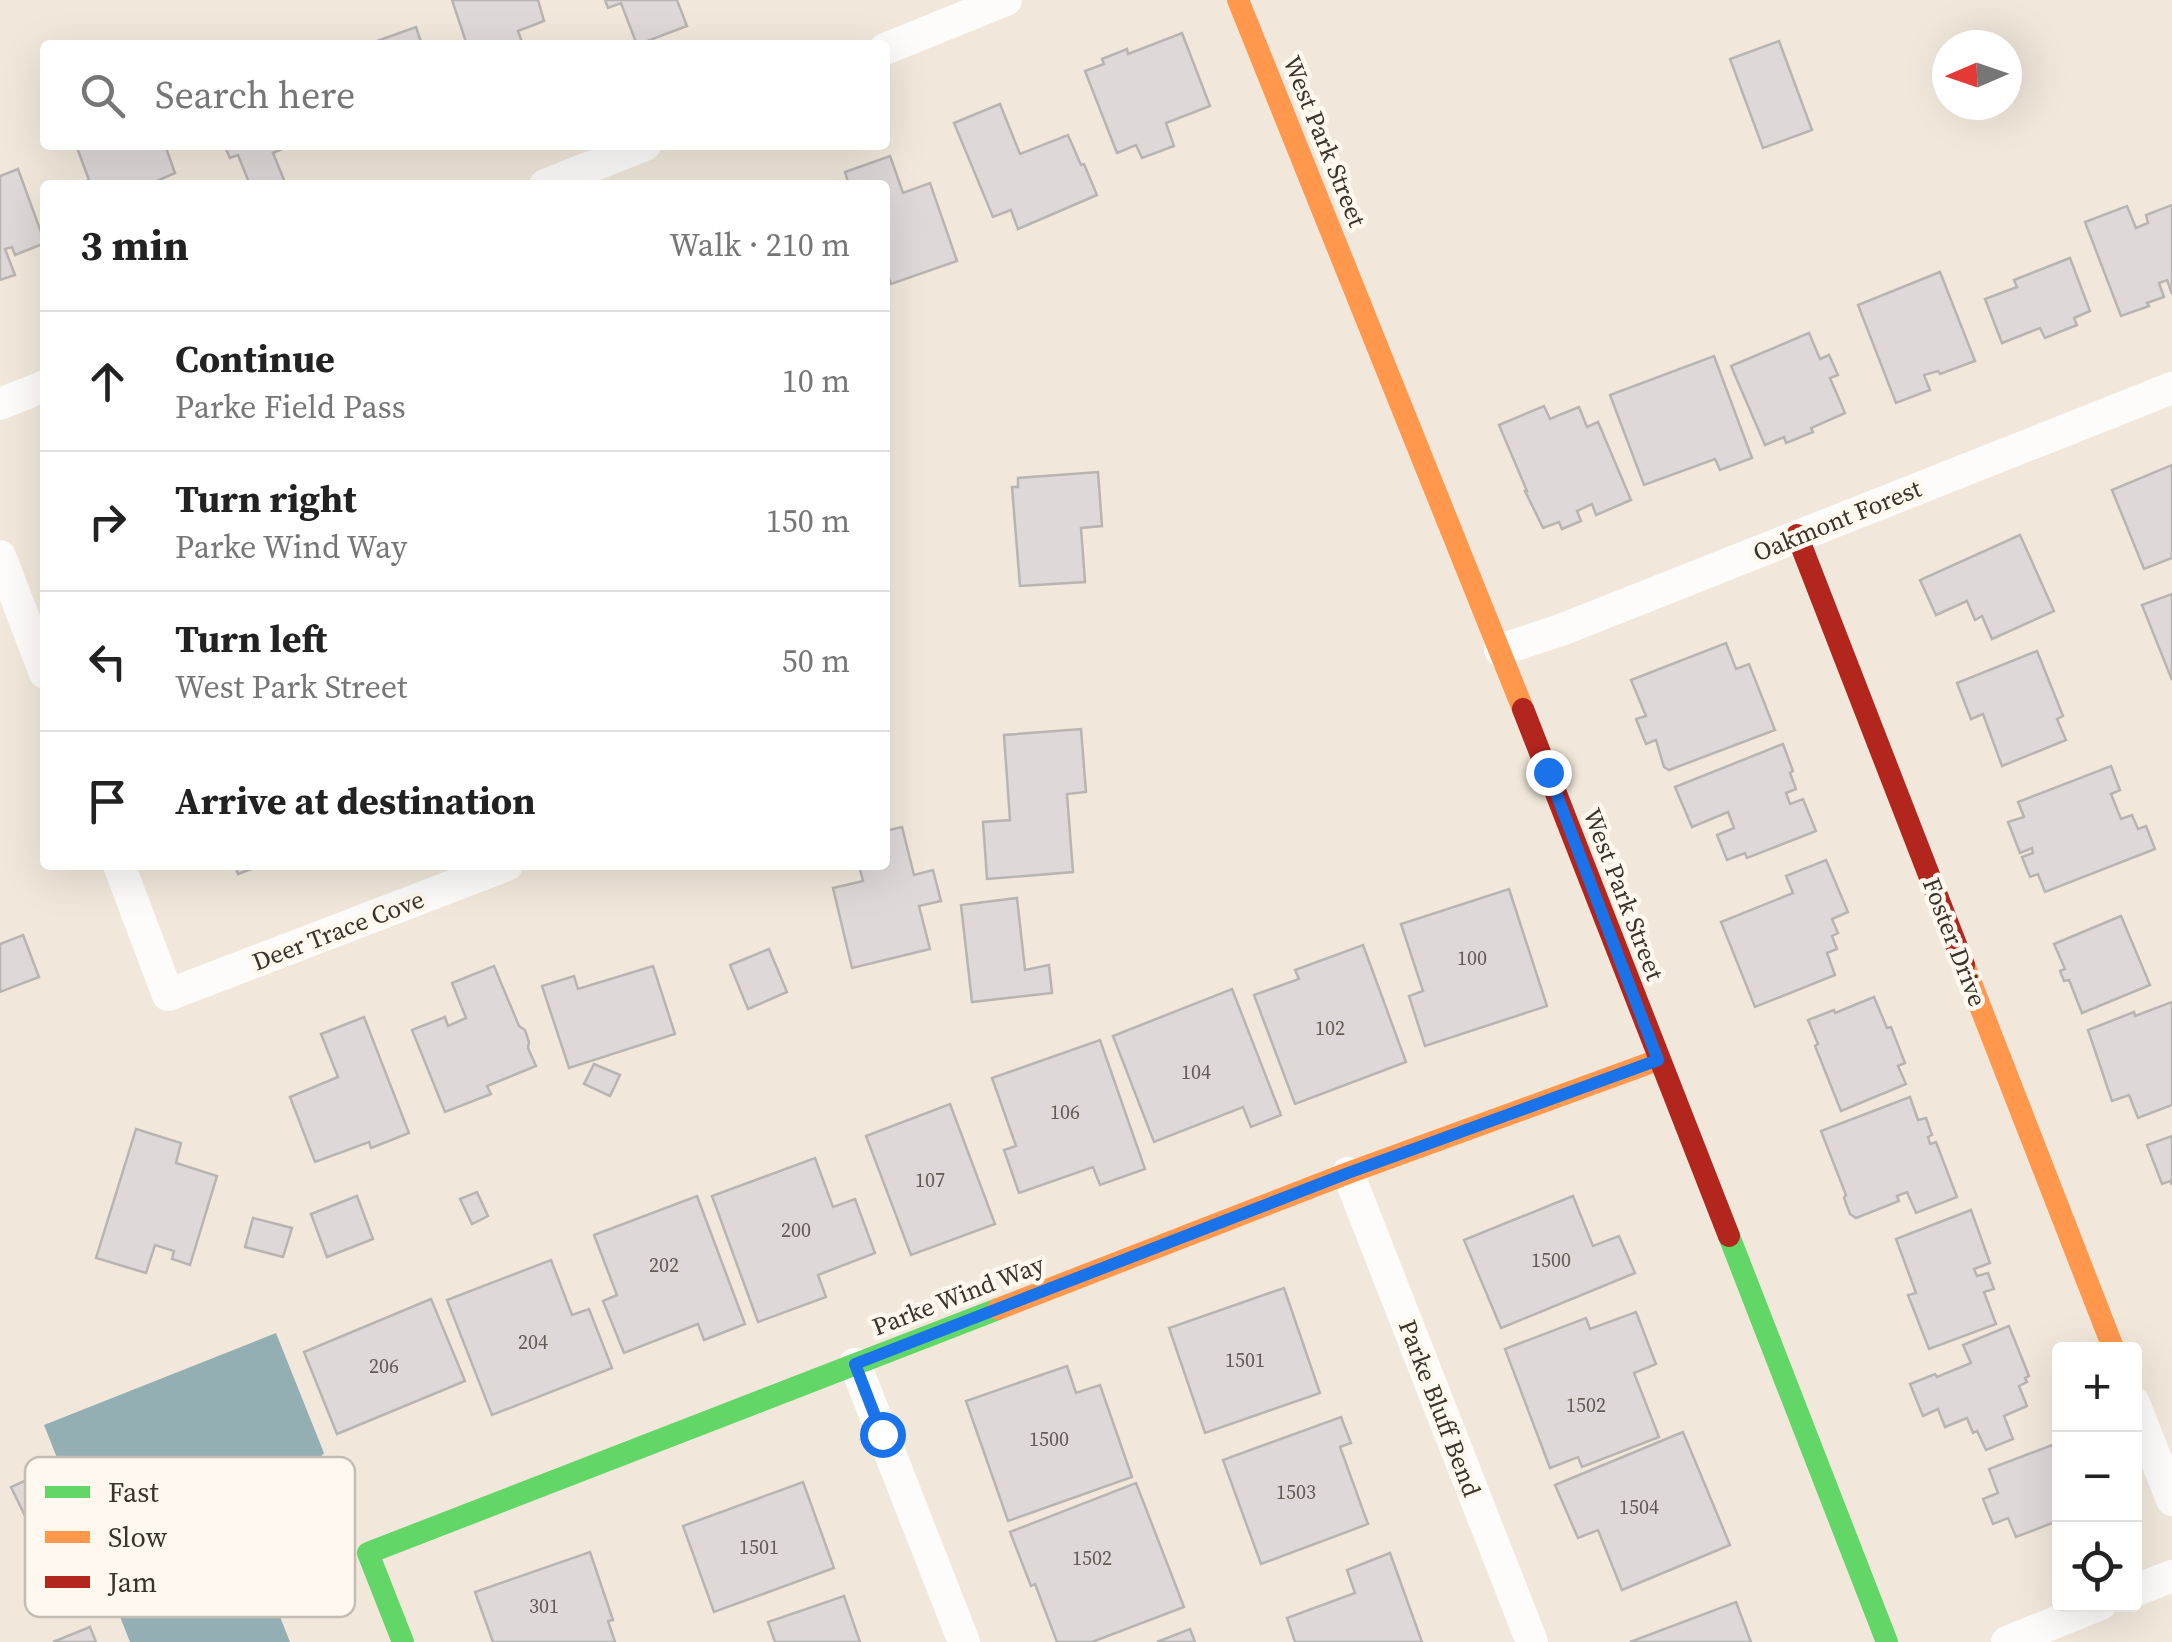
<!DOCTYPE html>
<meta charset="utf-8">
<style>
:root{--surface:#fff;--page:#f2f2f2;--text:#222;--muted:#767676;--line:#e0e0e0}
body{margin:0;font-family:"Source Serif 4",serif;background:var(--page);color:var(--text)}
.controls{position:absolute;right:30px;bottom:30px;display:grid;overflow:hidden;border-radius:10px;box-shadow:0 10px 40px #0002}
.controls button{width:90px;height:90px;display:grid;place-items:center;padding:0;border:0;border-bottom:2px solid var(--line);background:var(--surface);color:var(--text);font:50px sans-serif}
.compass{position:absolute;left:1932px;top:30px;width:90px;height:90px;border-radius:50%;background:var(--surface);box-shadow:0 10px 40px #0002;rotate:268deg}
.stop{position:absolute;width:30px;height:30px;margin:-22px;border:8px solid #1a73e8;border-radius:50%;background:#fff}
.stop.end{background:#1a73e8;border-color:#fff;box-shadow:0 2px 10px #0008}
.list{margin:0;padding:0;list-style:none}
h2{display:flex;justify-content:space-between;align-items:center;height:130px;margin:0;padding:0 40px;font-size:42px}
h2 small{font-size:32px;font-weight:400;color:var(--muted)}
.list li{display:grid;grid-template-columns:65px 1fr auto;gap:30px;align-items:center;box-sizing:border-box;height:140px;padding:0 40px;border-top:2px solid var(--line)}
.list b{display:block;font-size:38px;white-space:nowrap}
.list p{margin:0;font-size:32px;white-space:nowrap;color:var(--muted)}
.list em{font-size:32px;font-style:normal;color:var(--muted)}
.icon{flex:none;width:55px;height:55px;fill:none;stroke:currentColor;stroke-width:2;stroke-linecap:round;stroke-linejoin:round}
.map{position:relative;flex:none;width:2172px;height:1642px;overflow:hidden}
.search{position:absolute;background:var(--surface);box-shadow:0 10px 40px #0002;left:40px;top:40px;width:850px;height:110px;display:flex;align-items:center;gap:25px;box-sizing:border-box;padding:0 35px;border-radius:10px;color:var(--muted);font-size:38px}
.panel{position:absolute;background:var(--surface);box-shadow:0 10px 40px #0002;left:40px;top:180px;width:850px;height:690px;border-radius:10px}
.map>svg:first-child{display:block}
</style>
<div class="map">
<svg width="2172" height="1642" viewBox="0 0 2172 1642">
<rect width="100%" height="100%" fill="#f1e8db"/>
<polygon fill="#94afb4" points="276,1333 324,1453 249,1538 290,1642 130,1642 44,1425"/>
<g fill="#ded9d8" stroke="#b8b4b2" stroke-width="2.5">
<polygon points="452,0 538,0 544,21 518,31 523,45 467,45"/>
<polygon points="605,0 677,0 687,26 637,45 621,3 608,8"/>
<polygon points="416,27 422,45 366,45"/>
<polygon points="1182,33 1210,106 1166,123 1174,146 1142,158 1136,145 1117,153 1085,71 1104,64 1102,59 1127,49 1128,54"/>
<polygon points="1779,41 1812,130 1763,148 1730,59"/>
<polygon points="1000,104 1020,154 1068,135 1081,165 1084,164 1097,195 1018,229 1011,210 993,217 954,123"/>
<polygon points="76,145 165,145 175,173 148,185 82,185 82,183 89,180"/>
<polygon points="224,145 283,145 284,148 273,153 286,185 250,185 238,155 230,158"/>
<polygon points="890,156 903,193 930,183 957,261 891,284 885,266 885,185 849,185 845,172"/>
<polygon points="18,169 45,243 15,255 12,247 5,249 15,275 0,280 0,176"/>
<polygon points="2172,205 2172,294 2167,280 2159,283 2164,297 2147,303 2149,306 2121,316 2085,222 2127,206 2136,228 2148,223 2146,215"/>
<polygon points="2070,258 2090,311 2074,318 2077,325 2045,338 2040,328 2002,343 1985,299 2017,287 2014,280"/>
<polygon points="1940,272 1975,361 1940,374 1938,371 1924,375 1930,390 1896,403 1858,305"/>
<polygon points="1809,333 1820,359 1829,355 1838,375 1830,378 1845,413 1811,428 1813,432 1786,443 1784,437 1765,445 1731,366"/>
<polygon points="1714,356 1752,458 1720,470 1715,459 1644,485 1610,395"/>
<polygon points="1544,406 1550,419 1579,407 1587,427 1598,422 1631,500 1596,515 1592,504 1577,511 1581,521 1562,529 1559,522 1543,528 1525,491 1527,491 1499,425"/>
<polygon points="2172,465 2172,558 2144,569 2112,490"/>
<polygon points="1098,472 1102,526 1081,528 1085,582 1020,586 1012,487 1018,487 1018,478"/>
<polygon points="2020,535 2054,611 1992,639 1982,616 1975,620 1967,601 1936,615 1920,580"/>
<polygon points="2172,594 2172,680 2142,605"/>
<polygon points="1726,643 1736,669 1749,664 1775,730 1669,770 1664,767 1656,740 1646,744 1636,719 1646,716 1631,680"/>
<polygon points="2037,651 2063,716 2057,719 2066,740 2002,766 1983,714 1971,719 1957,683"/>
<polygon points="1081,729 1086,792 1067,794 1073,872 987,879 983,822 1010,820 1004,735"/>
<polygon points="1783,744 1793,771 1790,773 1796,789 1786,793 1790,804 1803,799 1816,831 1747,858 1745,853 1727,860 1717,835 1734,828 1728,812 1692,827 1675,787"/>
<polygon points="2111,766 2120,790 2111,794 2121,819 2132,815 2138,829 2146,826 2155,849 2045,892 2038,874 2030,877 2022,857 2033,853 2032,848 2020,853 2008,822 2024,817 2018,802"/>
<polygon points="902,827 914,875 933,870 941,901 919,906 930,949 852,968 833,888 863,881 859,865 885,865 885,831"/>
<polygon points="1826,860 1848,912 1832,919 1838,933 1832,936 1837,949 1827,953 1835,975 1755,1007 1721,922 1793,893 1786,876"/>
<polygon points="235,865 262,865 238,874"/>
<polygon points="1509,889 1547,1006 1425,1046 1409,996 1423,991 1401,924"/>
<polygon points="1017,898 1025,970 1049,965 1052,993 972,1002 961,905"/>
<polygon points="2121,916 2150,985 2082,1013 2069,980 2064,981 2060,971 2065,969 2054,944"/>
<polygon points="23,935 39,977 0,992 0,944"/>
<polygon points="1363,945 1406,1062 1295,1104 1254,995 1299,979 1295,970"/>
<polygon points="769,949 787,992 748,1009 730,965"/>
<polygon points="494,966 519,1026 525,1030 529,1042 528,1048 536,1066 487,1086 491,1094 445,1112 412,1030 445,1017 448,1026 466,1018 452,983"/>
<polygon points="653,966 675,1034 569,1068 542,986 574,976 578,989"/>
<polygon points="1232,989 1281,1115 1251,1127 1243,1107 1154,1142 1113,1036"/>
<polygon points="1874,997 1887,1028 1891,1027 1905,1063 1898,1066 1906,1084 1841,1111 1815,1046 1818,1044 1808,1020 1834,1010 1835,1013"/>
<polygon points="2172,1002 2172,1105 2138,1118 2129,1095 2112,1101 2088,1030 2134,1012 2135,1016"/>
<polygon points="364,1017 409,1133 371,1148 369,1142 315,1162 290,1097 338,1077 321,1034"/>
<polygon points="1100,1040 1145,1169 1100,1185 1093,1167 1019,1193 1004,1150 1016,1146 992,1078"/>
<polygon points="594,1064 620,1075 610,1096 584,1084"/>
<polygon points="1910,1097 1918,1120 1926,1118 1932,1135 1928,1137 1930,1144 1936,1142 1957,1197 1916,1213 1907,1192 1897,1196 1899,1201 1856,1218 1850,1214 1844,1198 1846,1195 1821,1131"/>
<polygon points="950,1104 995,1224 911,1255 866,1136"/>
<polygon points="136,1129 181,1143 176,1163 217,1176 190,1265 172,1259 174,1251 155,1245 146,1273 96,1258"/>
<polygon points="2172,1136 2172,1185 2170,1181 2162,1184 2147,1145"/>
<polygon points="815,1158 833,1207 855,1199 875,1253 818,1275 826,1297 758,1322 712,1196"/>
<polygon points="477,1192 488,1216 472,1224 460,1199"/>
<polygon points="357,1196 373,1239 327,1257 311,1214"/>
<polygon points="697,1196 745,1324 704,1340 698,1324 624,1353 603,1301 617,1295 594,1235"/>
<polygon points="1573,1196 1593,1246 1619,1236 1635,1273 1501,1328 1464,1240"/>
<polygon points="1971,1210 1990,1263 1974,1269 1977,1276 1988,1273 1994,1289 1984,1292 1996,1324 1929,1349 1908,1295 1916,1293 1896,1239"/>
<polygon points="253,1218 292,1228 283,1257 245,1247"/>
<polygon points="551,1260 572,1315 589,1309 612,1368 492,1415 447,1300"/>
<polygon points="1284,1288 1320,1393 1205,1433 1169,1328"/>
<polygon points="431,1299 465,1381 337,1434 304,1352"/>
<polygon points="1636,1312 1656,1364 1634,1373 1659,1437 1582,1467 1578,1457 1550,1468 1505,1349 1586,1318 1590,1329"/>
<polygon points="2009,1326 2029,1376 2025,1378 2027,1382 2019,1386 2027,1406 2004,1416 2013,1439 1986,1450 1977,1431 1973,1433 1967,1418 1945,1427 1938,1409 1923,1416 1910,1384 1935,1374 1937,1377 1971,1363 1963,1345"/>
<polygon points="1067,1366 1076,1393 1100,1385 1132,1477 1008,1521 966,1401"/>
<polygon points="1341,1417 1351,1443 1340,1447 1368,1524 1261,1564 1223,1460"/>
<polygon points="1683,1432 1730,1545 1622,1590 1598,1530 1578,1538 1555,1485"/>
<polygon points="2055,1444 2060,1461 2060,1520 2016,1537 2008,1518 1993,1524 1983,1499 1998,1493 1989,1469"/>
<polygon points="31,1478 48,1515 29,1524 11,1487"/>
<polygon points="803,1482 834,1568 714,1612 683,1526"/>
<polygon points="1136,1483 1184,1607 1092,1642 1057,1642 1035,1584 1031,1586 1010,1532"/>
<polygon points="590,1552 613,1620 608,1621 615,1642 493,1642 475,1592"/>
<polygon points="1390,1553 1422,1642 1295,1642 1287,1618 1355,1593 1347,1570"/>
<polygon points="844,1596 860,1642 775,1642 768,1622"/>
<polygon points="1736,1602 1751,1642 1630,1642"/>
<polygon points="90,1627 96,1642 53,1642"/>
<polygon points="1190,1629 1195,1642 1157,1642"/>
</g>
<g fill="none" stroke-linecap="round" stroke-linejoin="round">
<g stroke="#fdfcfa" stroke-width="32">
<polyline points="885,49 1006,0"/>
<polyline points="545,185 645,145"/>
<polyline points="0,404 45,386"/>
<polyline points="0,556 45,673"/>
<polyline points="1500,650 1561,630 2172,388"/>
<polyline points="119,865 168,995 507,865"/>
<polyline points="1348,1173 1532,1642"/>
<polyline points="855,1364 964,1642"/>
<polyline points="2134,1403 2172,1500"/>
<polyline points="2134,1591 2172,1576"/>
<polyline points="2007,1642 2101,1604"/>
</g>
<g stroke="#63d668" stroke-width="22">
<polyline points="1729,1236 1887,1642"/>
<polyline points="403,1642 368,1553 998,1309"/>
</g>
<g stroke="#ff974d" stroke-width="22">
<polyline points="1238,0 1523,709"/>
<polyline points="1964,965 2114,1350"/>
<polyline points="998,1309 1348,1173 1658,1060"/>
</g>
<g stroke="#b3261e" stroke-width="22">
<polyline points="1797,535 1964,965"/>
<polyline points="1523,709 1729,1236"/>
</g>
</g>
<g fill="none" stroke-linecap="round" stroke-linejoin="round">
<polyline stroke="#1a73e8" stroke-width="12" points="882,1434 855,1364 1348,1173 1658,1060 1548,772"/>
</g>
<g text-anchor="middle" stroke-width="9" stroke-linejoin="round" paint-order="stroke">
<g font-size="20" fill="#635c56">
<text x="1472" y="965">100</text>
<text x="1330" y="1035">102</text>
<text x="1196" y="1079">104</text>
<text x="1065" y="1119">106</text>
<text x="930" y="1187">107</text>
<text x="796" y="1237">200</text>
<text x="1551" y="1267">1500</text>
<text x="664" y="1272">202</text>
<text x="533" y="1349">204</text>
<text x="1245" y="1367">1501</text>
<text x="384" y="1373">206</text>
<text x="1586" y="1412">1502</text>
<text x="1049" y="1446">1500</text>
<text x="1296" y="1499">1503</text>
<text x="1639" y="1514">1504</text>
<text x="759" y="1554">1501</text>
<text x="1092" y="1565">1502</text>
<text x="544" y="1613">301</text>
</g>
<g font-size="25" fill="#3a332a" stroke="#fff8ef">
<text transform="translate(1325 141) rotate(68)" y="9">West Park Street</text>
<text transform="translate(1837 520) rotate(-22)" y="9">Oakmont Forest</text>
<text transform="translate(1624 894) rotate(69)" y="9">West Park Street</text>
<text transform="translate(338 930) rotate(-21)" y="9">Deer Trace Cove</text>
<text transform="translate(1955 942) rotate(69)" y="9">Foster Drive</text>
<text transform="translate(958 1295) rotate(-21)" y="9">Parke Wind Way</text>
<text transform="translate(1440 1408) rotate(69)" y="9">Parke Bluff Bend</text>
</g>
</g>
<rect x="25" y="1457" width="330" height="160" rx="15" fill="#fff8ef" stroke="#c4bdb4" stroke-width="2.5"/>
<rect x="45" y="1486" width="45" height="12" fill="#63d668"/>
<rect x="45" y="1531" width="45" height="12" fill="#ff974d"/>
<rect x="45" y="1576" width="45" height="12" fill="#b3261e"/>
<g font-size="28" fill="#3a332a">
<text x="108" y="1502">Fast</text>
<text x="108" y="1547">Slow</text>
<text x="108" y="1592">Jam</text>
</g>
</svg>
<div class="controls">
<button>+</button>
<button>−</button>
<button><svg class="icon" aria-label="locate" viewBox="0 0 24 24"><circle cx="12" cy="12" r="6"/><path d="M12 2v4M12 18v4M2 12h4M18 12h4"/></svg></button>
</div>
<svg class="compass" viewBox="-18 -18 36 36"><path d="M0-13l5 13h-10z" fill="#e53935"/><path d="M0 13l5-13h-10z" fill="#767676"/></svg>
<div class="stop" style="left:882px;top:1434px"></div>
<div class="stop end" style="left:1548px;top:772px"></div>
<div class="search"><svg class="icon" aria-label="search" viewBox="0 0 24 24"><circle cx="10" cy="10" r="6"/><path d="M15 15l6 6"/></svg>Search here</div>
<section class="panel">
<h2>3 min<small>Walk · 210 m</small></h2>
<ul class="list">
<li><svg class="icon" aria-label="ahead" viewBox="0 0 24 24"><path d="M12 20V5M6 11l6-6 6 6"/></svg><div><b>Continue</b><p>Parke Field Pass</p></div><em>10 m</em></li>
<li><svg class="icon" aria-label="right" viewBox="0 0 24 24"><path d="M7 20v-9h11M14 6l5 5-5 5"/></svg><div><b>Turn right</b><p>Parke Wind Way</p></div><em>150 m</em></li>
<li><svg class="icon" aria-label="left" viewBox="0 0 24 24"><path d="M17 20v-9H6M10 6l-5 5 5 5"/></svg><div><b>Turn left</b><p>West Park Street</p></div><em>50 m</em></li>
<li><svg class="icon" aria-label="arrive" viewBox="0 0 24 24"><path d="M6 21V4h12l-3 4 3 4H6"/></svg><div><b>Arrive at destination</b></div></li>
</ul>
</section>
</div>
